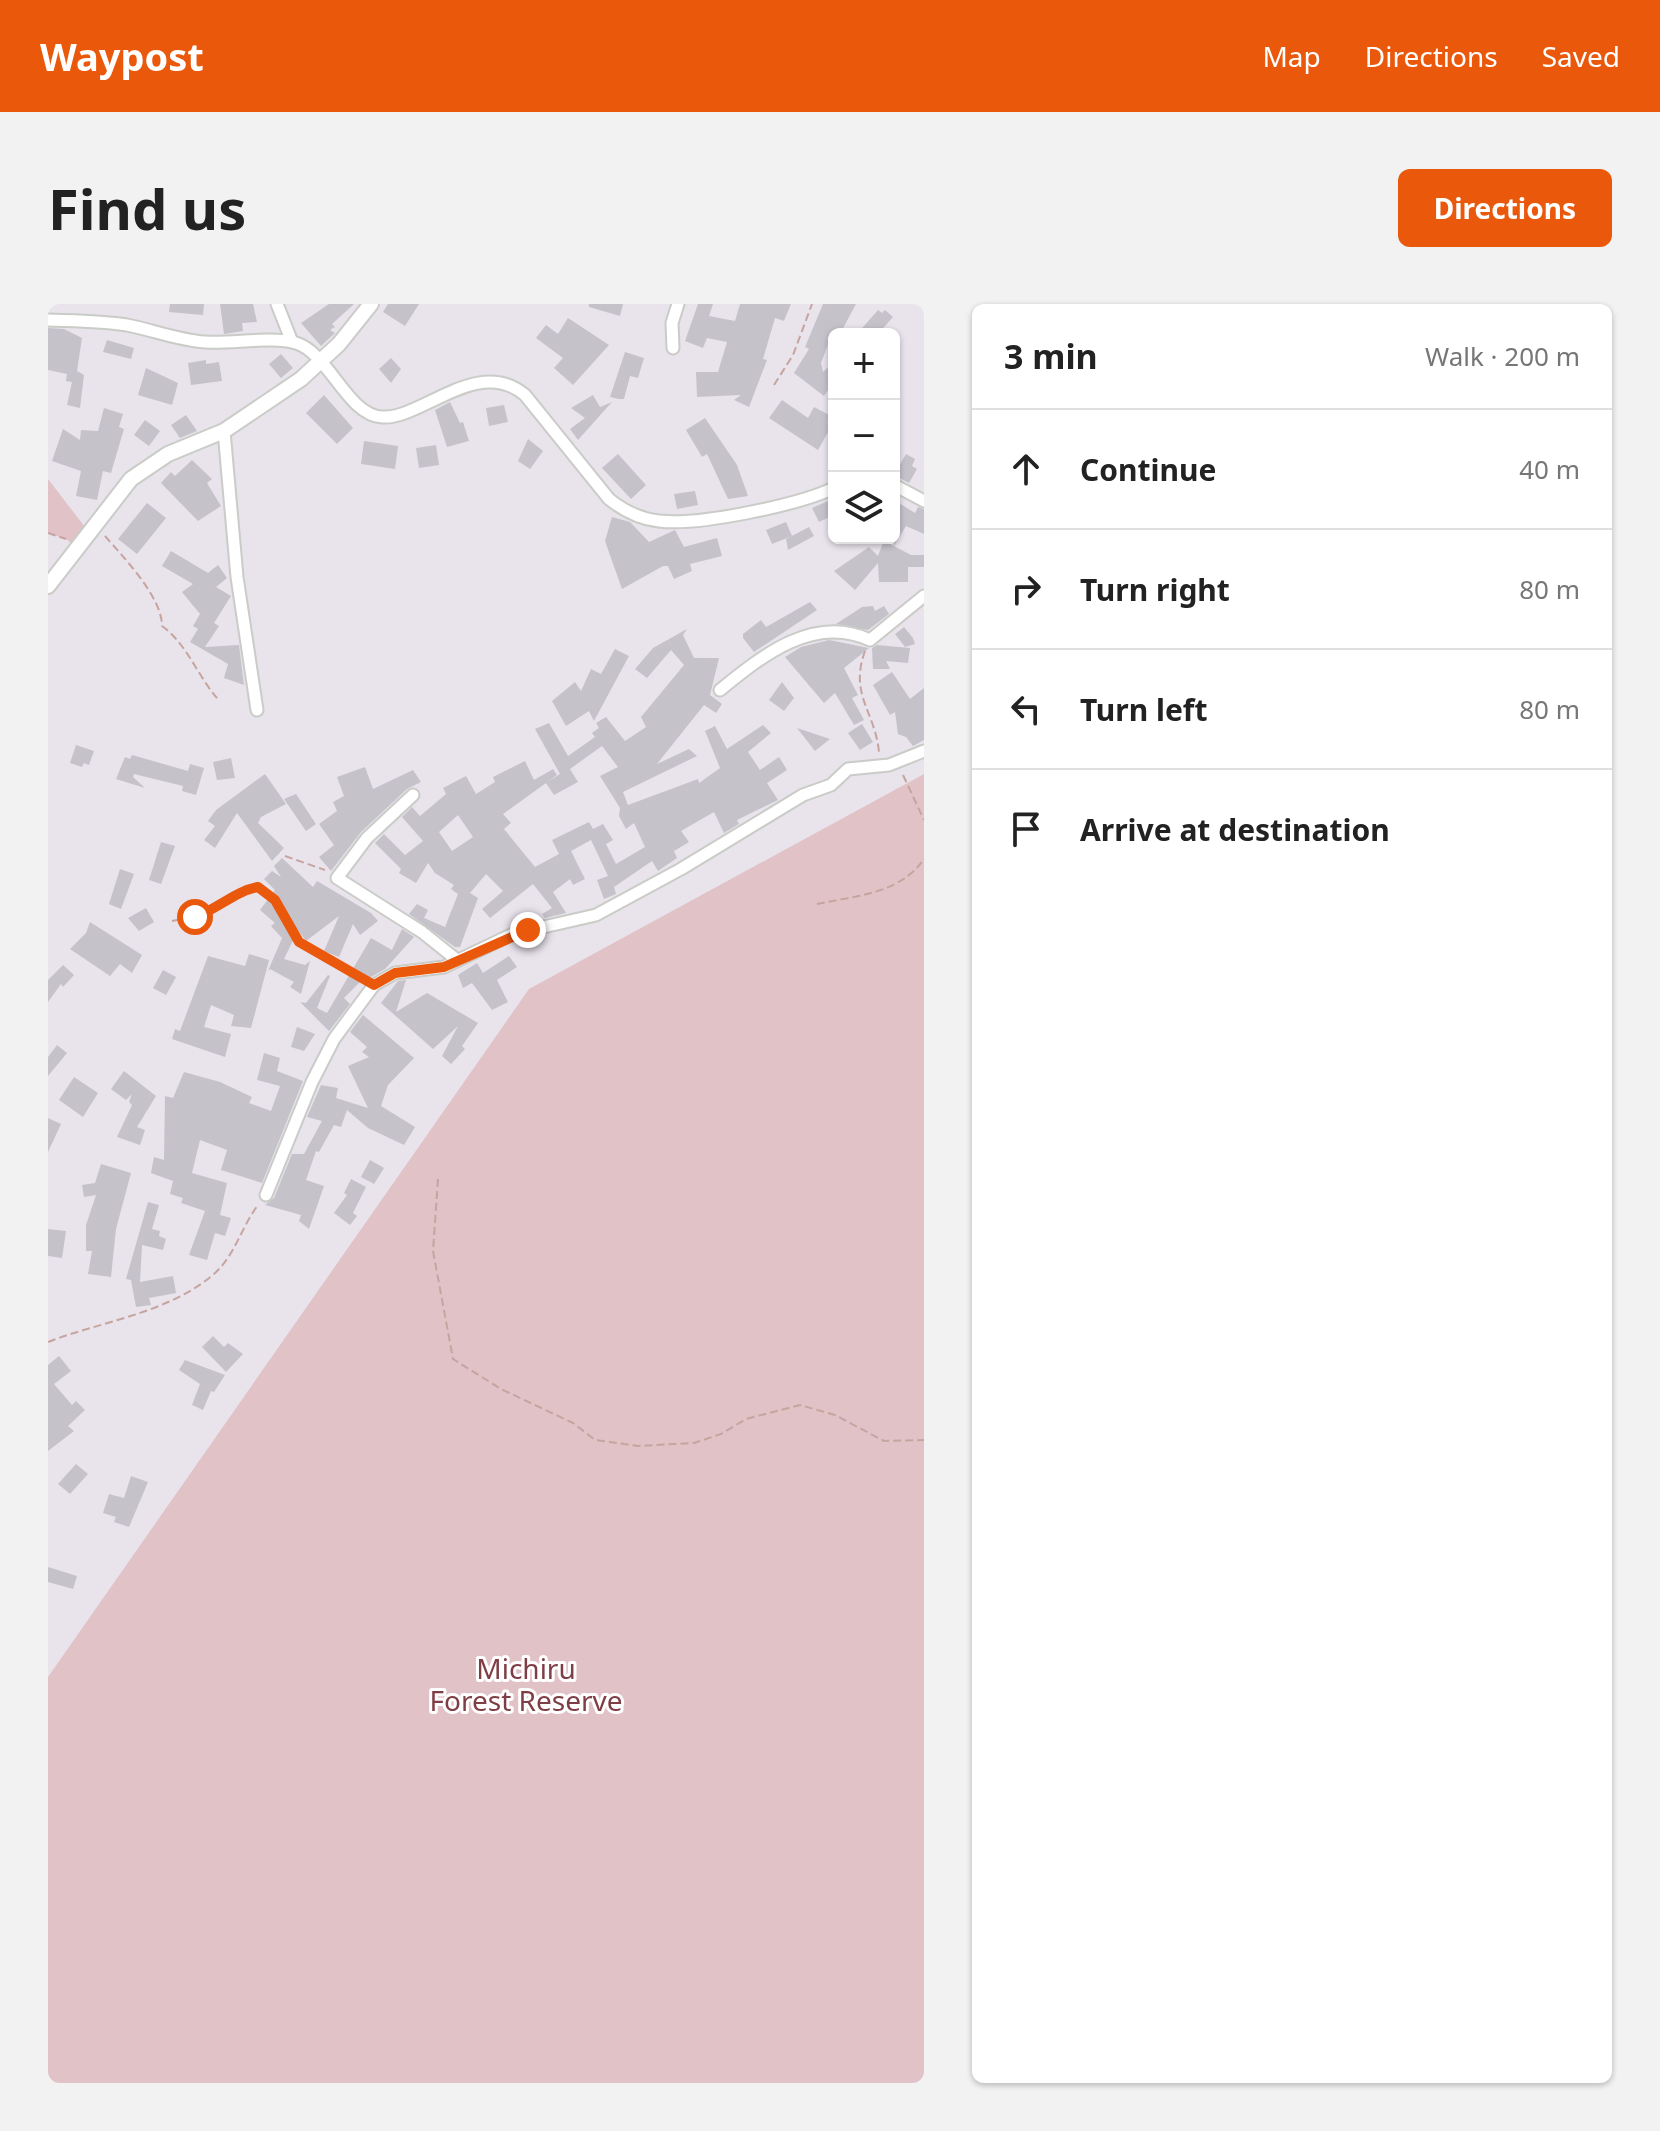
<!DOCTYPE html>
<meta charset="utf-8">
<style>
:root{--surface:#fff;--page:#f2f2f2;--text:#222;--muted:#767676;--line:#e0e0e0;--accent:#ea580c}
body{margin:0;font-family:"Noto Sans",sans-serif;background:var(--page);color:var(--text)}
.controls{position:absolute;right:24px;top:24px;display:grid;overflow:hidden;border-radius:12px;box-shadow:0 2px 6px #0004}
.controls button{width:72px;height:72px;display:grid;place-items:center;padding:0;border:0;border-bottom:2px solid var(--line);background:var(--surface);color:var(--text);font:40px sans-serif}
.stop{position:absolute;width:24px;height:24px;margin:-18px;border:6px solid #ea580c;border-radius:50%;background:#fff}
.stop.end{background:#ea580c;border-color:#fff;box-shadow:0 2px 8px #0008}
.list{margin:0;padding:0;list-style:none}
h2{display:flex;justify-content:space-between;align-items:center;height:104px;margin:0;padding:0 32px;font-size:34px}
h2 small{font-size:26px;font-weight:400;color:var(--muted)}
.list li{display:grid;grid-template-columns:52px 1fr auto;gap:24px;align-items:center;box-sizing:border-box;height:120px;padding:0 32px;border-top:2px solid var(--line)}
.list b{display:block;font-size:30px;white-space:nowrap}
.list em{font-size:26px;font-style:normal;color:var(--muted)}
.icon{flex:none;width:44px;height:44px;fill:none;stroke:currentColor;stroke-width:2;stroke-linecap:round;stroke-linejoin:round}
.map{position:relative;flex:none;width:876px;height:1779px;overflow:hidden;border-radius:12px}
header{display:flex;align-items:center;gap:48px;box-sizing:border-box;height:112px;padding:0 40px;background:var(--accent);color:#fff}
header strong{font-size:38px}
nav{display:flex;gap:44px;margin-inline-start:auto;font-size:28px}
.intro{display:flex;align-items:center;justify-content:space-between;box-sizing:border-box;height:192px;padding:0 48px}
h1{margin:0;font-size:56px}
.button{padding:20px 36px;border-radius:12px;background:var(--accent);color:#fff;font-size:28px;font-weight:700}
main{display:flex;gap:48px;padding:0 48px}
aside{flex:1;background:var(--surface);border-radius:12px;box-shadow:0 2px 6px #0004}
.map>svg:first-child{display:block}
</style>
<header>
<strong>Waypost</strong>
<nav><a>Map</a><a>Directions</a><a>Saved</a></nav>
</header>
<div class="intro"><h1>Find us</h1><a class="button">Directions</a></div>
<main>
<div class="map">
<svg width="876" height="1779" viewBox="0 0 876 1779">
<rect width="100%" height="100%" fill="#e9e3ec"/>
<g fill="#e1c2c7">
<polygon points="0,175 40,227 28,243 18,235 0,229"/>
<polygon points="876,470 876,1779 0,1779 0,1373 481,685"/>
</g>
<g fill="#c6c2ca" fill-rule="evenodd">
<polygon points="122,0 156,0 155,11 121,8"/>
<polygon points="172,0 205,0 209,18 194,19 195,27 176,30"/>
<polygon points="281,0 306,0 284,20 287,23 282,26 287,29 273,42 253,19"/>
<polygon points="340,0 371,0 357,22 335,8"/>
<polygon points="541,0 575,0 572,12 541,3"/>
<polygon points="650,0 665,0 661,12 687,17 692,0 743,0 736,17 727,14 715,55 719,56 701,103 686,96 693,91 649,93 648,68 670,68 679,38 659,34 655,44 637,37"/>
<polygon points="775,0 808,0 792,30 784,30 773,59 775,68 779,64 786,68 786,77 776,92 746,69 761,45 757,43"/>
<polygon points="830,6 834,9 837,6 845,13 830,30 809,30"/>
<polygon points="520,14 561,41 525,81 506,64 515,54 488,34 498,21 510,30"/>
<polygon points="0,24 16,25 34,34 29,67 36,71 32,104 19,101 24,78 18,77 19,70 0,66"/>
<polygon points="59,36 86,44 83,55 55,48"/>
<polygon points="577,48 596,54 590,74 582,72 576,95 571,95 562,93"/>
<polygon points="233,50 245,64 233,74 221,60"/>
<polygon points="343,54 353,65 343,79 331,65"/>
<polygon points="158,56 158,60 171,58 174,77 143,81 140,59"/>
<polygon points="98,64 130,79 124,101 90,91"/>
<polygon points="276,91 305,124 289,140 258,109"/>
<polygon points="545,91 552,103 564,98 530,136 522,125 537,114 523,104"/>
<polygon points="734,96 760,114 766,103 783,112 779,119 784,121 770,146 721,114"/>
<polygon points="402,98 412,119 415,118 421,137 399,143 387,106"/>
<polygon points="456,101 460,118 441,122 438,104"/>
<polygon points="56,104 75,110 71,123 76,125 63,169 55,167 49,196 28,192 33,167 4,157 15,125 32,136 33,126 50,127"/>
<polygon points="138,111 149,127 132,134 123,121"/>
<polygon points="657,114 689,161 700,192 680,195 659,150 654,153 638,126"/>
<polygon points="97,116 112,127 101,142 86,131"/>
<polygon points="480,135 495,147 482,165 470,157"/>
<polygon points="316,137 350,142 347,165 313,160"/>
<polygon points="388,141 391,161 371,164 368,144"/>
<polygon points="570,150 598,181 583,195 554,164"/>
<polygon points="858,150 867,155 864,162 869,165 861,179 846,171"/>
<polygon points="144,156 164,175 159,179 173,202 150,217 113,179 123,168 127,172"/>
<polygon points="647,187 650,201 629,205 626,190"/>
<polygon points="846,196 867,209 870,203 876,205 876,230 858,222 846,242 863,251 876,251 876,263 860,263 860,278 831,278 830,259 807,286 786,267 821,243 830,252 836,236 846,242"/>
<polygon points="780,197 786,211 771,218 764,204"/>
<polygon points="99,199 118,214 89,250 70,235"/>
<polygon points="564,213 582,218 601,238 627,226 636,243 669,234 674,252 642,260 644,267 626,275 620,262 615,262 574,285 557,237"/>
<polygon points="738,218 744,232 724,240 718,226"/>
<polygon points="761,223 766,232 740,246 738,235"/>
<polygon points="123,247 160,269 170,261 179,274 168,283 183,292 166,319 171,322 157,343 191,341 196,381 176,374 180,360 142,338 150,325 145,322 152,310 134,288 145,280 114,262"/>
<polygon points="762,298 769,306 706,348 695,334 695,330 713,316 718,323"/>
<polygon points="825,302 827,307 836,302 841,310 820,326 788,320 814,303"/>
<polygon points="856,323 865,334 867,340 857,343 847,330"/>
<path d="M639,325L635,331L646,354H671L662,391L674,400L668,409L656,401L609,460L641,445L649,452L575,488L580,501L650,475L651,479L672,464L657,427L667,422L679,445L715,421L723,429L700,448L712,466L731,453L739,466L719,479L730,496L689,516L691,520L676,529L666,508L633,527L641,538L626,547L629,554L610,567L604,557L566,583L568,590L556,595L549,576L560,572L543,536L523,547L537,575L525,581L522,575L505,588L518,609L497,614L494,610L504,604L485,580L442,614L434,605L455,587L438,570L422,589L430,594L412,643H407L361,610L369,600L380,606L376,614L397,623L410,590L403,585L406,581L387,569L380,559L368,579L351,569L353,565L327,539L336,530L357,551L375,537L354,513L364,503L372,512L398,490L395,484L418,472L428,490L447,478L445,473L477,457L486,476L505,465L509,471L499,478L512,470L487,425L501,419L520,452L547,433L544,429L551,424L548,419L558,413L577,437L598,423L593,413L636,361L623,346L599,374L587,365L605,344ZM554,442L570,463L552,472L572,504L571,512L578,525L586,519L597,543L568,560L558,540L565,536L555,520L545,525L541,518L504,536L511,550L487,563L456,525L463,519L455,510L498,479L506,491L530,478L522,465ZM410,511L425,533L404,547L391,528Z"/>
<polygon points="781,336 821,344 796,364 810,391 804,394 816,416 806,421 787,389 776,399 737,353 753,343"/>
<polygon points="829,341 862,344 860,359 838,357 842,365 825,365 824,344"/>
<polygon points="567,345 581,352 546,417 541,407 518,422 504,397 527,378 533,387 543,365 553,370"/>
<polygon points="844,368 862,395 876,384 876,436 865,442 858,433 850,430 847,408 842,411 825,381"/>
<polygon points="734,378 746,394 736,407 721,396"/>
<polygon points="814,420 825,438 812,446 800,429"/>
<polygon points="749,424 782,435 767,447"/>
<polygon points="28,441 46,447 41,461 36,459 34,463 22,459"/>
<polygon points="84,451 140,467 142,460 156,464 148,491 134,487 135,482 86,470 85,473 97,484 68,475 77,453 82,455"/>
<polygon points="183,454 187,474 169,476 165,458"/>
<polygon points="317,463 325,485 365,466 373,478 359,485 313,528 283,567 271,553 286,541 271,520 289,507 285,498 296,492 289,473"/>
<polygon points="217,470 238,500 213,513 210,519 236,544 224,557 189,509 167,544 156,536 167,522 160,517 168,506"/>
<polygon points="248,490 268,520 258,527 236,495"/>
<polygon points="113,538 127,542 113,580 101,576"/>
<polygon points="234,554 265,583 269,577 323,609 330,617 312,631 305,620 291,653 276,647 291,612 258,637 250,626 236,655 257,661 262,657 253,690 242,683 246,678 222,665 220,667 234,634 223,622 227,619 212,606 227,586 216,575 224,567 233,573 226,562"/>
<polygon points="72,565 86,570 73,605 61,600"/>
<polygon points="98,604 106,618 91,627 80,614"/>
<polygon points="42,618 94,651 84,669 72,660 62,672 22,645 38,629"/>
<polygon points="354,625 366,633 337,665 321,674 318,672 296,694 302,700 281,727 252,698 258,699 280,671 282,672 269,704 279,709 323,634 344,646"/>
<polygon points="201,650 221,656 203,724 183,722 186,711 163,701 156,723 183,730 177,753 124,735 127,725 132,727 160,652 197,662"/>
<polygon points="461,652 469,663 449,676 460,698 444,706 424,679 415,684 410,671 429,659 435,669"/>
<polygon points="15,661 26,671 15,683 13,680 0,698 0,676"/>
<polygon points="115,666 128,673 118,691 105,684"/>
<polygon points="358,676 348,708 379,689 430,719 414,742 417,745 403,760 394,752 410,722 385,745 333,699 350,677"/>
<polygon points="315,711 366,754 340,781 333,802 367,823 356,841 320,824 299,806 293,823 286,821 271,848 268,847 258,876 276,882 261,925 251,917 253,911 217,901 226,894 244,850 256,850 274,817 259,813 273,781 290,784 288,794 320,804 300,762 321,753 314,748 319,743 302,728"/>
<polygon points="249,723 267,730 256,747 243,743"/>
<polygon points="9,741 19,749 0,772 0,753"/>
<polygon points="216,749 232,754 229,767 255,777 214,879 173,866 179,846 152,836 144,869 179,879 172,911 183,914 177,932 167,929 159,956 141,951 157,907 133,899 135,894 122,890 125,877 103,869 106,853 116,856 117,792 125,794 136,768 172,778 204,793 201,799 223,807 232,782 209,776"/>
<polygon points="76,767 108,792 89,823 97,826 92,841 69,833 84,801 81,798 84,790 78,796 63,785"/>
<polygon points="26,773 50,789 35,813 11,796"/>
<polygon points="0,814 13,820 0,848"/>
<polygon points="322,856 336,864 326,880 313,873"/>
<polygon points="53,860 83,869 68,925 63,973 40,970 44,947 38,947 38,921 48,891 36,893 34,881 47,879"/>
<polygon points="303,875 318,883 305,909 309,912 302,921 286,909 299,891 296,889"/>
<polygon points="100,898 111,901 104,925 112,927 111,932 118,935 115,946 94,941 92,978 125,972 128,989 101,994 103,1001 88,1003 83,976 78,975"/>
<polygon points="0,925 18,927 14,954 0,952"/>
<polygon points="165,1032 176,1043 180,1039 195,1050 178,1068 154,1043"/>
<polygon points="11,1052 23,1067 6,1080 24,1101 28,1097 37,1106 20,1122 26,1127 0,1147 0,1061"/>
<polygon points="137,1056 177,1071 166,1088 163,1087 155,1106 144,1101 152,1080 131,1066"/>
<polygon points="28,1160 40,1170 22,1190 10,1180"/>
<polygon points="83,1172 100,1178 81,1223 66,1218 68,1213 55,1209 61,1190 76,1194"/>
<polygon points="0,1263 29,1272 25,1285 0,1278"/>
</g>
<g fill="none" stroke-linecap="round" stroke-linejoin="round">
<g stroke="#c9ccc7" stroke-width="15">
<g id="minor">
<polyline points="229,0 244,38"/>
<path d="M0,16C26,17 53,17 79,21C105,26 130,36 157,38C183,40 225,32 248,39C281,49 299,111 334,113C373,116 430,51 477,91L561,195C576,207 592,215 611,217C650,222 750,201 786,184"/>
<polyline points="625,44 624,19 630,0"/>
<polyline points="176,127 189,273 209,406"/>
<polyline points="846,181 876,197"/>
<path d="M672,386C715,351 766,310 822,336L876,292"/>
<polyline points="365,491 319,534 289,574 374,628 409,656"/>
<polyline points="218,891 264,778 286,735 326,681 347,669 396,663 465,630 548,611 633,565 755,491 783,481 800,465 841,461 876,447"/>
</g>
</g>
<g stroke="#c9ccc7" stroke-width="18">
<polyline id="tertiary" points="0,282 83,175 120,150 176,127 253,75 291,40 323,0"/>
</g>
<g stroke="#c6a59f" stroke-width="2" stroke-dasharray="8 4" stroke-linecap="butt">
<polyline points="726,81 745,51 764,0"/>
<polyline points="0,229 18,235"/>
<path d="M57,232C76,254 114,293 114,322C139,340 149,371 169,394"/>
<path d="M817,347C801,391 827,407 831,448"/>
<polyline points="855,471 876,516"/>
<polyline points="237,552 277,566"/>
<path d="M769,600C807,592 852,590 876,555"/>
<polyline points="124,617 154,611 197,585 210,583 227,596 251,638 315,674"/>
<polyline points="390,875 385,947 405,1055 453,1085 525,1119 547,1136 562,1138 590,1142 646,1139 673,1130 698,1115 752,1101 787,1111 836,1137 876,1136"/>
<path d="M0,1038C54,1017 122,1009 167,969C187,951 194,922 210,901"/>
</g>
<use href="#minor" stroke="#fff" stroke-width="11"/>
<use href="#tertiary" stroke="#fff" stroke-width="14"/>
</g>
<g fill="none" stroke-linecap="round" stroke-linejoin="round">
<path stroke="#ea580c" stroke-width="10" d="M147,613C170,605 187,587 210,583L227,596L251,638L326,681L347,669L396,663L480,626"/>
</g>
<g text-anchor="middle" stroke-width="6" stroke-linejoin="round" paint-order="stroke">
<g font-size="28" fill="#7f3e45" stroke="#fff">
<text x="478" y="1375">Michiru<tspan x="478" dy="32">Forest Reserve</tspan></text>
</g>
</g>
</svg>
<div class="controls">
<button>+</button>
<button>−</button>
<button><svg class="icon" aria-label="layers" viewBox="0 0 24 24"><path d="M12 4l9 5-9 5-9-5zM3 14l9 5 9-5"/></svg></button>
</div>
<div class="stop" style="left:147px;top:613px"></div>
<div class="stop end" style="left:480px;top:626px"></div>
</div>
<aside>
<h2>3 min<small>Walk · 200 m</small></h2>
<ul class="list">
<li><svg class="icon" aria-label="ahead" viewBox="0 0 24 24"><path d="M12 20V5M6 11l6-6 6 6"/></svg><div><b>Continue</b></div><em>40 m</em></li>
<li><svg class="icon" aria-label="right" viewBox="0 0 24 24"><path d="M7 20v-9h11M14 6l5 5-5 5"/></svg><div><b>Turn right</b></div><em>80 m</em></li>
<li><svg class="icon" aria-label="left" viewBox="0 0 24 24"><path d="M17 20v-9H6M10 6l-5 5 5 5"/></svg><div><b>Turn left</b></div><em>80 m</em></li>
<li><svg class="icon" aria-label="arrive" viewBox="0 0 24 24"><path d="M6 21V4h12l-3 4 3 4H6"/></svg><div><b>Arrive at destination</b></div></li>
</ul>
</aside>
</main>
